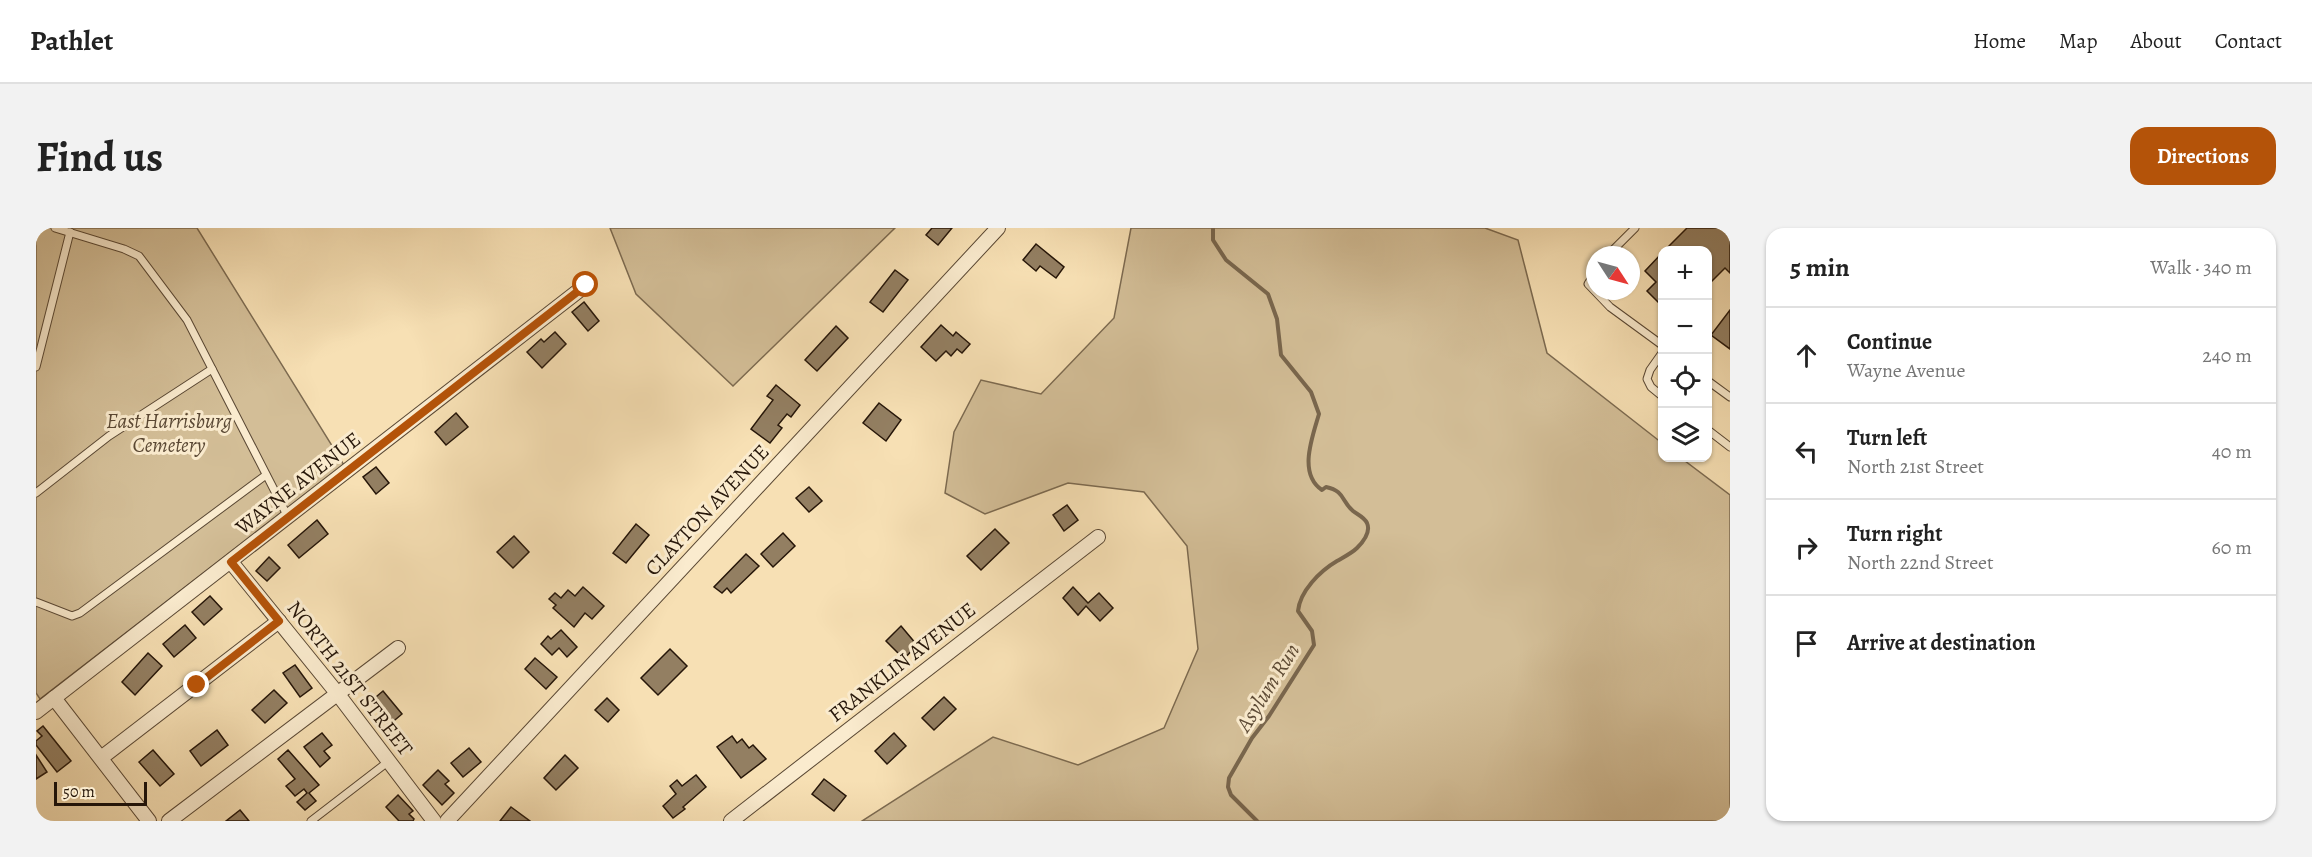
<!DOCTYPE html>
<meta charset="utf-8">
<style>
:root{--surface:#fff;--page:#f2f2f2;--text:#222;--muted:#767676;--line:#e0e0e0;--accent:#b45309}
body{margin:0;font-family:Alegreya,serif;background:var(--page);color:var(--text)}
.controls{position:absolute;right:18px;top:18px;display:grid;overflow:hidden;border-radius:12px;box-shadow:0 2px 4px #0004}
.controls button{width:54px;height:54px;display:grid;place-items:center;padding:0;border:0;border-bottom:2px solid var(--line);background:var(--surface);color:var(--text);font:30px sans-serif}
.compass{position:absolute;left:1550px;top:18px;width:54px;height:54px;border-radius:50%;background:var(--surface);box-shadow:0 2px 4px #0004;rotate:126deg}
.scale{position:absolute;left:18px;bottom:15px;width:93px;box-sizing:border-box;padding-left:6px;border:3px solid #261609;border-top:0;font-size:16px;line-height:21px;white-space:nowrap;color:#261609;-webkit-text-stroke:4px #faebce;paint-order:stroke}
.stop{position:absolute;width:18px;height:18px;margin:-14px;border:4px solid #b45309;border-radius:50%;background:#fff}
.stop.end{background:#b45309;border-color:#fff;box-shadow:0 2px 6px #0008}
.list{margin:0;padding:0;list-style:none}
h2{display:flex;justify-content:space-between;align-items:center;height:78px;margin:0;padding:0 24px;font-size:26px}
h2 small{font-size:20px;font-weight:400;color:var(--muted)}
.list li{display:grid;grid-template-columns:39px 1fr auto;gap:18px;align-items:center;box-sizing:border-box;height:96px;padding:0 24px;border-top:2px solid var(--line)}
.list b{display:block;font-size:22px;white-space:nowrap}
.list p{margin:0;font-size:20px;white-space:nowrap;color:var(--muted)}
.list em{font-size:20px;font-style:normal;color:var(--muted)}
.icon{flex:none;width:33px;height:33px;fill:none;stroke:currentColor;stroke-width:2;stroke-linecap:round;stroke-linejoin:round}
.map{position:relative;flex:none;width:1694px;height:593px;overflow:hidden;border-radius:18px}
header{display:flex;align-items:center;gap:36px;box-sizing:border-box;height:84px;padding:0 30px;background:var(--surface);border-bottom:2px solid var(--line)}
header strong{font-size:28px}
nav{display:flex;gap:33px;margin-inline-start:auto;font-size:21px}
.intro{display:flex;align-items:center;justify-content:space-between;box-sizing:border-box;height:144px;padding:0 36px}
h1{margin:0;font-size:42px}
.button{padding:15px 27px;border-radius:18px;background:var(--accent);color:#fff;font-size:21px;font-weight:700}
main{display:flex;gap:36px;padding:0 36px}
aside{flex:1;background:var(--surface);border-radius:18px;box-shadow:0 2px 4px #0004}
.map>svg:first-child{display:block}
</style>
<header>
<strong>Pathlet</strong>
<nav><a>Home</a><a>Map</a><a>About</a><a>Contact</a></nav>
</header>
<div class="intro"><h1>Find us</h1><a class="button">Directions</a></div>
<main>
<div class="map">
<svg width="1694" height="593" viewBox="0 0 1694 593">
<rect width="100%" height="100%" fill="#f7e0b4"/>
<filter id="stains"><feTurbulence type="fractalNoise" baseFrequency=".00333" numOctaves="4"/><feColorMatrix values="0 0 0 0 .2 0 0 0 0 .09 0 0 0 0 .02 0 0 0 .5 -.17"/></filter>
<radialGradient id="worn" r=".72"><stop offset=".6" stop-color="#630" stop-opacity="0"/><stop offset="1" stop-color="#630" stop-opacity=".3"/></radialGradient>
<g fill="#d3be97" stroke="#7c6a50" stroke-width="1.5">
<polygon points="0,0 161,0 308,237 4,471 0,465"/>
<polygon points="574,0 859,0 697,158 600,66"/>
<polygon points="1095,0 1449,0 1482,12 1511,125 1626,215 1626,230 1645,230 1694,267 1694,593 826,593 957,509 1042,537 1128,500 1162,421 1151,318 1108,264 1032,255 949,286 909,265 918,204 945,152 1005,166 1078,90"/>
</g>
<g fill="none" stroke-linecap="round" stroke-linejoin="round">
<path stroke="#79664d" stroke-width="4" d="M1177,0V12L1190,32L1232,66L1241,91L1245,127L1275,164L1283,186C1276,210 1262,246 1286,262L1290,259C1309,263 1305,273 1317,283C1322,287 1328,289 1331,295C1335,304 1327,314 1321,320C1316,325 1308,329 1301,333C1284,343 1264,363 1262,383L1276,403L1278,417L1233,488L1216,510L1193,550L1192,559L1195,567L1221,593"/>
</g>
<g fill="#937f62" stroke="#261609" stroke-width="1.5">
<polygon points="896,0 916,0 902,17 890,7"/>
<polygon points="1651,0 1694,0 1694,45 1689,40 1672,57 1672,22 1629,22"/>
<polygon points="1000,16 1028,39 1020,50 1004,38 1000,43 987,32"/>
<polygon points="1626,25 1626,78 1611,63 1620,54 1609,43"/>
<polygon points="859,42 872,52 847,84 834,74"/>
<polygon points="548,74 563,93 552,103 536,84"/>
<polygon points="1694,82 1694,121 1675,107"/>
<polygon points="905,97 917,108 920,104 934,116 926,125 921,121 915,128 910,123 900,133 885,119"/>
<polygon points="800,98 812,110 781,143 769,132"/>
<polygon points="519,104 530,116 506,140 491,124 505,111 508,114"/>
<polygon points="740,157 764,177 755,189 751,186 742,197 746,200 734,215 715,201 737,172 731,168"/>
<polygon points="843,175 865,192 850,213 827,195"/>
<polygon points="420,185 432,199 410,217 399,204"/>
<polygon points="340,239 353,255 340,266 327,249"/>
<polygon points="773,259 786,273 773,284 760,270"/>
<polygon points="1031,277 1042,292 1028,303 1017,287"/>
<polygon points="281,292 292,306 263,330 252,317"/>
<polygon points="600,296 613,307 590,335 577,325"/>
<polygon points="959,301 973,315 945,342 931,328"/>
<polygon points="747,305 759,318 737,339 725,326"/>
<polygon points="478,308 493,324 477,340 461,324"/>
<polygon points="710,326 723,338 695,365 691,360 686,365 678,359"/>
<polygon points="233,329 244,340 231,353 220,343"/>
<polygon points="547,359 568,378 556,391 549,385 538,399 517,380 520,377 513,371 519,365 525,370 532,362 539,368"/>
<polygon points="1037,359 1052,375 1063,365 1077,380 1064,393 1050,378 1042,387 1027,370"/>
<polygon points="174,368 186,381 168,397 156,384"/>
<polygon points="149,397 160,410 138,429 127,416"/>
<polygon points="865,398 881,417 868,431 850,413"/>
<polygon points="525,402 541,419 531,429 523,420 516,427 505,416 512,408 515,411"/>
<polygon points="634,421 651,438 622,467 605,450"/>
<polygon points="112,425 126,438 99,467 86,454"/>
<polygon points="499,430 521,449 510,461 489,441"/>
<polygon points="259,437 276,460 264,469 247,445"/>
<polygon points="238,462 251,475 229,495 216,482"/>
<polygon points="347,463 366,486 353,497 334,474"/>
<polygon points="908,469 920,481 898,502 886,490"/>
<polygon points="571,470 583,482 572,494 559,482"/>
<polygon points="7,498 35,533 21,544 0,517 0,513 6,508 1,503"/>
<polygon points="181,502 192,517 165,538 154,523"/>
<polygon points="286,505 296,517 288,523 294,530 284,539 268,519"/>
<polygon points="858,505 870,518 851,536 839,523"/>
<polygon points="696,508 701,515 706,511 713,520 717,517 730,531 705,550 681,519"/>
<polygon points="433,520 445,534 427,549 415,535"/>
<polygon points="117,522 138,546 124,558 103,534"/>
<polygon points="252,522 283,557 273,565 280,573 269,582 261,574 271,565 268,561 259,568 250,558 259,551 242,531"/>
<polygon points="0,527 11,544 0,551"/>
<polygon points="529,527 542,540 520,562 508,550"/>
<polygon points="402,542 413,553 409,556 418,565 406,577 387,557"/>
<polygon points="660,547 670,559 647,579 649,581 637,590 627,578 640,566 634,558 641,552 646,558"/>
<polygon points="788,551 810,568 798,583 776,566"/>
<polygon points="362,567 377,583 373,586 378,591 377,593 363,593 350,579"/>
<polygon points="475,579 494,593 464,593"/>
<polygon points="204,582 213,593 190,593"/>
</g>
<g fill="none" stroke-linecap="round" stroke-linejoin="round">
<g stroke="#5a4834" stroke-width="9">
<g id="service">
<polyline points="19,0 88,21 103,28 151,92 252,289"/>
<polyline points="1572,27 1599,0"/>
<polyline points="1559,45 1552,56 1574,79 1626,117"/>
<polyline points="1626,125 1614,142 1611,151 1615,159 1626,168"/>
<polyline points="0,139 34,4"/>
<polyline points="1672,153 1694,169"/>
<polyline points="1672,202 1694,219"/>
<polyline points="0,265 73,208 176,141"/>
<polyline points="0,374 36,388 44,385 230,247"/>
<polyline points="275,593 353,533"/>
</g>
</g>
<g stroke="#5a4834" stroke-width="16">
<g id="minor">
<polyline points="195,334 301,465 398,593"/>
<polyline points="18,470 113,593"/>
<polyline points="0,484 550,57"/>
<polyline points="65,530 243,393"/>
<polyline points="133,593 362,420"/>
<polyline points="411,593 962,0"/>
<polyline points="695,593 1062,309"/>
</g>
</g>
<use href="#service" stroke="#faebce" stroke-width="7"/>
<use href="#minor" stroke="#faebce" stroke-width="14"/>
</g>
<g fill="none" stroke-linecap="round" stroke-linejoin="round">
<polyline stroke="#b45309" stroke-width="8" points="161,457 243,393 195,334 550,57"/>
</g>
<g text-anchor="middle" stroke-width="6" stroke-linejoin="round" paint-order="stroke">
<g font-size="21" font-style="italic" fill="#5a4834" stroke="#faebce">
<text x="133" y="200">East Harrisburg<tspan x="133" dy="24">Cemetery</tspan></text>
</g>
<g font-size="21" fill="#261609" stroke="#faebce">
<text transform="translate(262 255) rotate(-38)" y="7">WAYNE AVENUE</text>
<text transform="translate(671 282) rotate(-47)" y="7">CLAYTON AVENUE</text>
<text transform="translate(866 434) rotate(-38)" y="7">FRANKLIN AVENUE</text>
<text transform="translate(314 450) rotate(52)" y="7">NORTH 21ST STREET</text>
</g>
<g font-size="22" font-style="italic" fill="#5d4b36" stroke="#faebce">
<text transform="translate(1231 459) rotate(-58)" y="8">Asylum Run</text>
</g>
</g>
<rect width="100%" height="100%" filter="url(#stains)"/>
<rect width="100%" height="100%" fill="url(#worn)"/>
</svg>
<div class="controls">
<button>+</button>
<button>−</button>
<button><svg class="icon" aria-label="locate" viewBox="0 0 24 24"><circle cx="12" cy="12" r="6"/><path d="M12 2v4M12 18v4M2 12h4M18 12h4"/></svg></button>
<button><svg class="icon" aria-label="layers" viewBox="0 0 24 24"><path d="M12 4l9 5-9 5-9-5zM3 14l9 5 9-5"/></svg></button>
</div>
<svg class="compass" viewBox="-18 -18 36 36"><path d="M0-13l5 13h-10z" fill="#e53935"/><path d="M0 13l5-13h-10z" fill="#767676"/></svg>
<div class="scale">50 m</div>
<div class="stop" style="left:550px;top:57px"></div>
<div class="stop end" style="left:161px;top:457px"></div>
</div>
<aside>
<h2>5 min<small>Walk · 340 m</small></h2>
<ul class="list">
<li><svg class="icon" aria-label="ahead" viewBox="0 0 24 24"><path d="M12 20V5M6 11l6-6 6 6"/></svg><div><b>Continue</b><p>Wayne Avenue</p></div><em>240 m</em></li>
<li><svg class="icon" aria-label="left" viewBox="0 0 24 24"><path d="M17 20v-9H6M10 6l-5 5 5 5"/></svg><div><b>Turn left</b><p>North 21st Street</p></div><em>40 m</em></li>
<li><svg class="icon" aria-label="right" viewBox="0 0 24 24"><path d="M7 20v-9h11M14 6l5 5-5 5"/></svg><div><b>Turn right</b><p>North 22nd Street</p></div><em>60 m</em></li>
<li><svg class="icon" aria-label="arrive" viewBox="0 0 24 24"><path d="M6 21V4h12l-3 4 3 4H6"/></svg><div><b>Arrive at destination</b></div></li>
</ul>
</aside>
</main>
